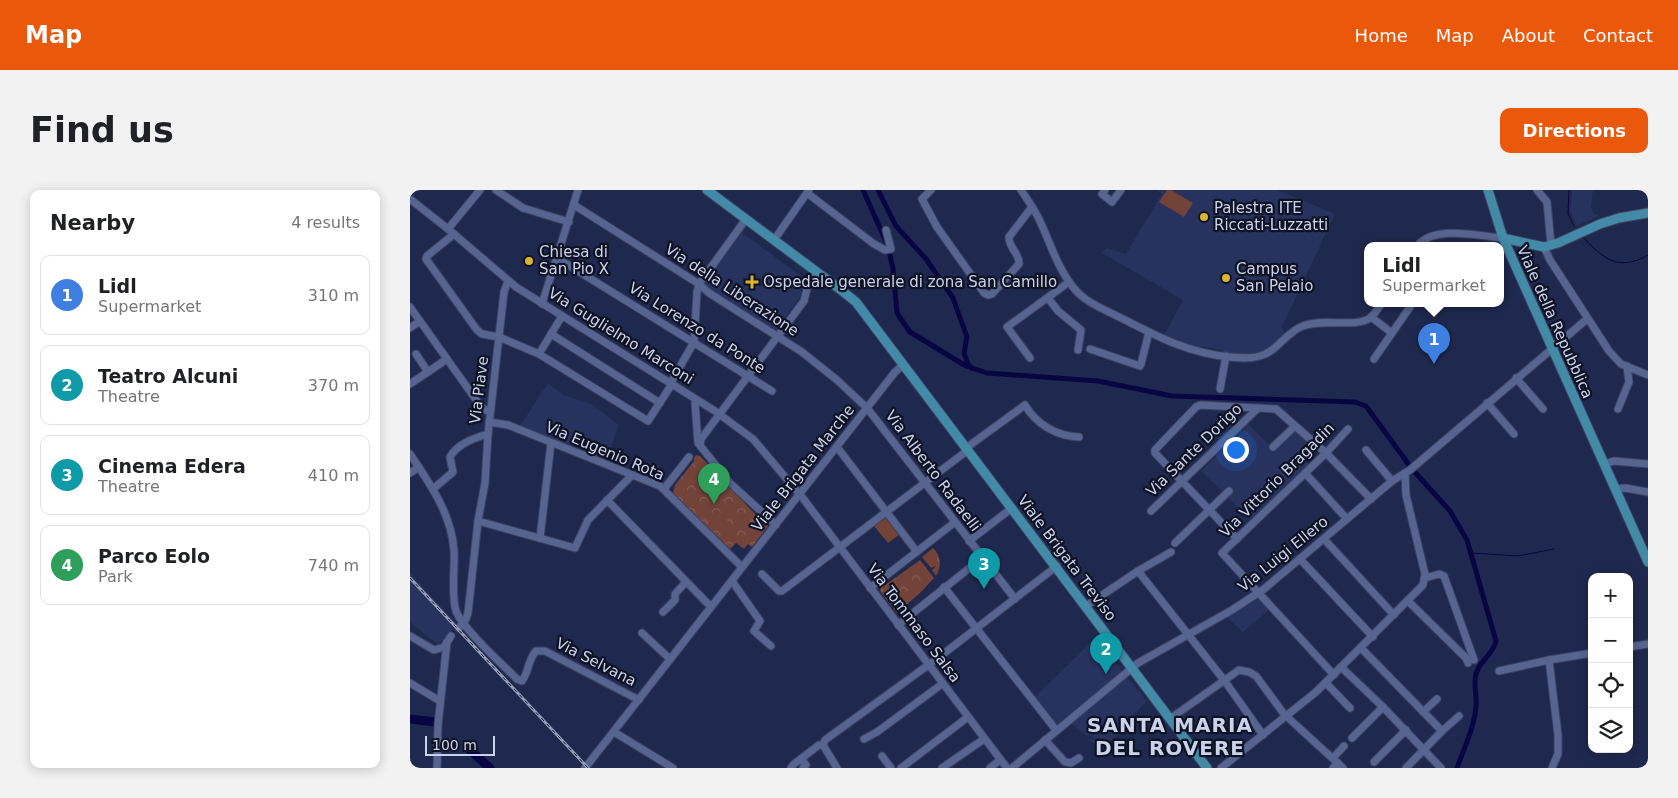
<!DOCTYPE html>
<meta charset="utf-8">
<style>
:root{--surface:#fff;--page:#f2f2f2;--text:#202124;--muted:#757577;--line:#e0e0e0;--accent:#ea580c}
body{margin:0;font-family:"DejaVu Sans",sans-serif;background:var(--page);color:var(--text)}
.controls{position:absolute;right:15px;bottom:15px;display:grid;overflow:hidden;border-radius:10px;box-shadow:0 2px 12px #0003}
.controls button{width:45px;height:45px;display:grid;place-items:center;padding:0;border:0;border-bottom:1px solid var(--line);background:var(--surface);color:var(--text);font:25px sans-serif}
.scale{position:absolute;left:15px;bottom:12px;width:70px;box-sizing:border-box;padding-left:5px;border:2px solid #cbd3ec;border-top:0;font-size:14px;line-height:18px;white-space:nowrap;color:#cbd3ec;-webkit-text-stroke:4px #0e1324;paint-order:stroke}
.you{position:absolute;left:825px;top:259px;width:18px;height:18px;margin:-12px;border:4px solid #fff;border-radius:50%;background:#1a73e8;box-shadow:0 0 0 8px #1a73e833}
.badge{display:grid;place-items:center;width:32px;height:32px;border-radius:50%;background:var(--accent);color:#fff;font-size:16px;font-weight:700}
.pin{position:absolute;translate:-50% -41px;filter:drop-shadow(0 1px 2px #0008)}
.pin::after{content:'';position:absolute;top:26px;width:18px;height:15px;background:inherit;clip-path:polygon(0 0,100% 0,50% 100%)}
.popup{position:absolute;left:954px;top:52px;width:140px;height:65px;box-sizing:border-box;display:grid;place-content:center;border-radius:10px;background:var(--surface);filter:drop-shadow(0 1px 4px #0005);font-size:16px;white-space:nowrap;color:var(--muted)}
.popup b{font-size:19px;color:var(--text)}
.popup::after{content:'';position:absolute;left:50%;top:100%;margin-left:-10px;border:10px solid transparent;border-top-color:var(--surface)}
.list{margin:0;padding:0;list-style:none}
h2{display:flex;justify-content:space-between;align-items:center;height:65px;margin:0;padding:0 20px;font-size:21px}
h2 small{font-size:16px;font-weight:400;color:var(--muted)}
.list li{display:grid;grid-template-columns:32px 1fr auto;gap:15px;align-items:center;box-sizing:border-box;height:80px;margin:0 10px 10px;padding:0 10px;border:1px solid var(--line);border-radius:10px}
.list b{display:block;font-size:19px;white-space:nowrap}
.list p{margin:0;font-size:16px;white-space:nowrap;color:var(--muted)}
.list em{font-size:16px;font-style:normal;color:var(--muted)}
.icon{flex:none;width:28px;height:28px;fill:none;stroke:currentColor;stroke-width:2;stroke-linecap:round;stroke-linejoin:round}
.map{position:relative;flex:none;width:1238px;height:578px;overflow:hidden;border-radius:10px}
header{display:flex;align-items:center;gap:30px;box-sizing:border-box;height:70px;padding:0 25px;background:var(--accent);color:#fff}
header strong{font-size:24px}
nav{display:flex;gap:28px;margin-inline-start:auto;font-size:18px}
.intro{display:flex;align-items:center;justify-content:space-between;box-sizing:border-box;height:120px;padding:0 30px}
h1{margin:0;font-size:35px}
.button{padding:12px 22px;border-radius:10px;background:var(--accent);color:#fff;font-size:18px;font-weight:700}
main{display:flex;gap:30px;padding:0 30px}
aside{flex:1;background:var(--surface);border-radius:10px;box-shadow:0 2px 12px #0003}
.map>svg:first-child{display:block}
</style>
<header>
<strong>Map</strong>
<nav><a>Home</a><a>Map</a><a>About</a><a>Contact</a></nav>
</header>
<div class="intro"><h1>Find us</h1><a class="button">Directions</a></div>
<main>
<aside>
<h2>Nearby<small>4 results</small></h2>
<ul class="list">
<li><span class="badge" style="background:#3f7fe0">1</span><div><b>Lidl</b><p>Supermarket</p></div><em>310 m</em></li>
<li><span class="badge" style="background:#0f9aa8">2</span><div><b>Teatro Alcuni</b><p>Theatre</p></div><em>370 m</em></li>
<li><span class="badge" style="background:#0f9aa8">3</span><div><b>Cinema Edera</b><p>Theatre</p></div><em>410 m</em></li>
<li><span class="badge" style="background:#2e9e5b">4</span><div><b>Parco Eolo</b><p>Park</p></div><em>740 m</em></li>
</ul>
</aside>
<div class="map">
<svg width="1238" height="578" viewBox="0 0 1238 578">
<defs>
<pattern id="grass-tufts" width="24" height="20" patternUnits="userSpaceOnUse" patternTransform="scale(1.25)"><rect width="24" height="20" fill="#734239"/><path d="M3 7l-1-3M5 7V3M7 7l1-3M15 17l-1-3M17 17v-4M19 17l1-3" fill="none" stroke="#865c56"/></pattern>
<pattern id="park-crowns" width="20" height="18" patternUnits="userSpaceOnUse" patternTransform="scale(1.25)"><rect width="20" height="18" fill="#734239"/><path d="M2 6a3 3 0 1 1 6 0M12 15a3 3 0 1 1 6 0" fill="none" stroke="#865c56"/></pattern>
</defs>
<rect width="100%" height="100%" fill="#1f284e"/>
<g fill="#27325e">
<polygon points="747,0 867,0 925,24 872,137 875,145 870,147 865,154 855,161 835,165 814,162 812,160 790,156 788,158 754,145 773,110 692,63 697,58 716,64 752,4"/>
<polygon points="1162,0 1183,0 1181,17 1184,24 1189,26 1167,36 1160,20"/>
<polygon points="330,41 395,89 391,92 395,93 393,100 391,99 392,103 390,107 365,142 291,94"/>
<polygon points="138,193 153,205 181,214 209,235 196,271 110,236"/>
<polygon points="837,233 861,257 886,240 901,250 888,262 900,275 841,332 817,306 791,281 833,241 833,236"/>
<polygon points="0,383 47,434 34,450 27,454 0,432"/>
<polygon points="850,407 860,419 833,442 817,427"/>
<polygon points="686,447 712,481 647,535 625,507"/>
<polygon points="716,486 737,511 717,531 720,537 690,558 679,550 680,548 684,550 684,548 680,545 678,547 660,533"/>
</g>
<path fill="url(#grass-tufts)" d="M523,358C531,366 532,376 526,386L522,380L526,376L521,378L512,367Z"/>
<g fill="url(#park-crowns)">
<polygon points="286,265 290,266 348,327 350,325 358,333 358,336 342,357 338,354 334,359 326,353 318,361 263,303 265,295 284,271 284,268"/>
<polygon points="510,370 524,388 510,403 487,423 470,401 471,398"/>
</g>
<g fill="#734239">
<polygon points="757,0 761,0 783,13 774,27 749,12"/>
<polygon points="307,319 322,336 313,345 296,329"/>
<polygon points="476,327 490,344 478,353 464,336"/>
</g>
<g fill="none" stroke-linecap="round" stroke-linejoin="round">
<g stroke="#070643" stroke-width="1">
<polyline points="1159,0 1158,24 1164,36"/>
<path d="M1173,47C1193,69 1209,82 1238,65"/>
<polyline points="1061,363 1108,366 1144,359"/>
</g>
<g stroke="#070643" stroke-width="5">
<path d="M453,0L478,56L483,79L487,123L500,142L556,176L577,183L688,191L762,206L945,212L956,216L1002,279L1040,321L1057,350L1086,451C1083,465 1069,471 1066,484C1063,494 1067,504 1066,515C1065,536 1054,558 1047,578"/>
<polyline points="468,0 486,36 516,69 543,108 557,147 554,163 558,174 561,178"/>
</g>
<g stroke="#070643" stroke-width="9">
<polyline points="0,529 25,532"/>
<polyline points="59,559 80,578"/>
</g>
<g stroke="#3b4263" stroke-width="9">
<g id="minor">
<polyline points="86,0 113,18 159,32"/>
<path d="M521,0L512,9L527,37L574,103L578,105L582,104L609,74C610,64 598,57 599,47L622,17"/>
<path d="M611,0C617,9 624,19 629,29C640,52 647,77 663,97C675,113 696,120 713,129C750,148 779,163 820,167C830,168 840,169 850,166C868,161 876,142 893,136C912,128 946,138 960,128C965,124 968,118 972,113"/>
<polyline points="695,0 692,4 702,12 711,0"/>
<polyline points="1127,0 1137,12 1141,55"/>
<polyline points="397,3 464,54 475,60 481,59 476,40"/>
<polyline points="0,9 38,39 106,97 305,221 343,249 392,307 597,578"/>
<polyline points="164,15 289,94 299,103 392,162 427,190 457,218 605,409"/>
<polyline points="38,39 70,0"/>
<polyline points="44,44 17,66 16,69 67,140 72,144 89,147 129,164 238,231 260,197 263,189 284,152 287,102 289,94 336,29"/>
<polyline points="364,50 399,0"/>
<path d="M1008,55C1026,35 1068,46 1093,48"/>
<polyline points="1134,57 1140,70 1199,161 1211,174 1238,185"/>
<polyline points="147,68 362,201"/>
<polyline points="638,108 648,121 671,140 668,160"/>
<polyline points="132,114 168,0"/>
<polyline points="0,117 69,214 75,220 80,221"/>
<polyline points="961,127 982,143"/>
<polyline points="0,138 10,131"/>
<polyline points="141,144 250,213"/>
<polyline points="680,159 730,176 731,174 739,142"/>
<polyline points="6,164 18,182"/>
<polyline points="129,164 152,126"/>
<polyline points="620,168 597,137 659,92"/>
<polyline points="964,169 1000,117"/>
<polyline points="1106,188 1133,219"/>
<polyline points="0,194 37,169"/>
<polyline points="810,199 816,166"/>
<polyline points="287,210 285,213 288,253 320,293 366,335"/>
<polyline points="1077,213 1104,244"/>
<polyline points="1208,219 1219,192 1217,176"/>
<polyline points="79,232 98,235 250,296 332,377"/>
<polyline points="290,255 291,249 394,111 398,95 407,82"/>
<polyline points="427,257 507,362"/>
<polyline points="863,257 885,236"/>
<path d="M556,258L615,215C626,234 646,246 669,247"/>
<polyline points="956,260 982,291"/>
<path d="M0,264C20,294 41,323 44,360C45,376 41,407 46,421C53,439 92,474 107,489L112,491C119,482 118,469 126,461H135L229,510"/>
<polyline points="1194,274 1204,271 1238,274"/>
<polyline points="0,283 9,277"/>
<polyline points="895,283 937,329"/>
<path d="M23,299L43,282L40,267C47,254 64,248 78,244"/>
<polyline points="254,299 279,267"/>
<polyline points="1205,299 1215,298 1238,302"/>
<polyline points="197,310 301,417"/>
<polyline points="741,321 847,219"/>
<polyline points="68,331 165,358 178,330 222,285"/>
<polyline points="130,348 141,253"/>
<polyline points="827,349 745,263 745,260 786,217 790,215 866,219 916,263 961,309"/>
<polyline points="914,349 984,425"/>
<polyline points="559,351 602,318"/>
<polyline points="765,353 819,301"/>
<polyline points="890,369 963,447"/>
<polyline points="728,381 814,490 853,545"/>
<polyline points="352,384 369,401 372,401 558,260"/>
<polyline points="1015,388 1029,384 1034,386 1064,470"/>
<polyline points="322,391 350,431 344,441 361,456"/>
<polyline points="534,397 646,540"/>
<polyline points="460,398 545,332"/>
<polyline points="998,411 1056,468 1058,473"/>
<polyline points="676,416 728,381 761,362"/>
<polyline points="253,422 265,410 265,404 276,392"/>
<polyline points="488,435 572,368"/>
<polyline points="49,438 56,429 58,423 68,331 75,293 78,244 94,102 98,91"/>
<polyline points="232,443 260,469"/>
<polyline points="0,446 24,460 34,457 41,446"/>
<polyline points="1219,457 1238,454"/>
<polyline points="951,458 1032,541 996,578"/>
<polyline points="1139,470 1148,545 1148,564 1142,578"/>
<polyline points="931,477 973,517 1031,578"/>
<polyline points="1089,481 1139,470 1182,463"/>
<polyline points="924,485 812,363 916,263 938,239"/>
<polyline points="0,493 30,511"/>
<polyline points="916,493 940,518"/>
<polyline points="1013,522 1027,509"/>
<polyline points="761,528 829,480 839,482 846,486 874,524 933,578"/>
<polyline points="1032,541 1049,526"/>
<polyline points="204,542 263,578"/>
<polyline points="942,548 973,517"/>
<polyline points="454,549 467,542 532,494"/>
<polyline points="635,550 655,572 661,573 669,568"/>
<polyline points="472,566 481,578"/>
<polyline points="923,568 934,556"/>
<polyline points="391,569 396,575 393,578"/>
<polyline points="964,572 996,540"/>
<polyline points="27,578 28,535 37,452"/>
<polyline points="175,578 485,182 493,175"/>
<polyline points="381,578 384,574 409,555 413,555"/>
<polyline points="427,578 413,555 415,550 528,468 647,376"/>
<polyline points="491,578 558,527"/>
<polyline points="532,578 574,549"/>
<polyline points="580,578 590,570"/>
<polyline points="602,578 728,473 822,420 854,399 982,291 1000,280 1177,129"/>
<polyline points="811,578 906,502 1013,395 1015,384 996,305 995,283"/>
<polyline points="923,578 928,573"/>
</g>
</g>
<g stroke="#3b4263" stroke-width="11">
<g id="major">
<polyline points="297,0 431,100 446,112 797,578"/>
<polyline points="1078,0 1093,48 1238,372"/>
<polyline points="1093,48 1134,57 1148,53 1190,34 1209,28 1238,23"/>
</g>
</g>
<use href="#minor" stroke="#57648f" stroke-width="7"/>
<use href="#major" stroke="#428aa6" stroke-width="9"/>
<g stroke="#949dba" stroke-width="3">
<polyline id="rail" points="0,388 178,578"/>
</g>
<use href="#rail" stroke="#0e1324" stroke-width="1" stroke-dasharray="4" stroke-linecap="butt"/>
</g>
<g fill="#dab333" stroke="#0e1324" stroke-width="2">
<circle cx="794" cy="27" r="5"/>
<circle cx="119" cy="71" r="5"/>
<circle cx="816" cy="88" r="5"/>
<path d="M339.5 84.5h5v5h5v5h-5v5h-5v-5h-5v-5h5z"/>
</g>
<g text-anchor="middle" stroke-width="4.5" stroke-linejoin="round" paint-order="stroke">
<g font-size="15" fill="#cbd3ec" stroke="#0e1324" text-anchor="start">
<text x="804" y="23">Palestra ITE<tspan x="804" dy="17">Riccati-Luzzatti</tspan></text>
<text x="129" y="67">Chiesa di<tspan x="129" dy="17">San Pio X</tspan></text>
<text x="826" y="84">Campus<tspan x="826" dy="17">San Pelaio</tspan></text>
<text x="353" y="97">Ospedale generale di zona San Camillo</text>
</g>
<g font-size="15" fill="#cbd3ec" stroke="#0e1324">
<text transform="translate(322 100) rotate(33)" y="5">Via della Liberazione</text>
<text transform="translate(1145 132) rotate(66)" y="5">Viale della Repubblica</text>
<text transform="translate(287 138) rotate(32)" y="5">Via Lorenzo da Ponte</text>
<text transform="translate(211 146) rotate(32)" y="5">Via Guglielmo Marconi</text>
<text transform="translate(69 200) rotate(-83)" y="5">Via Piave</text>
<text transform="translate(784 260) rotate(-44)" y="5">Via Sante Dorigo</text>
<text transform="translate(195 261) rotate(23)" y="5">Via Eugenio Rota</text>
<text transform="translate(393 278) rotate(-52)" y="5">Viale Brigata Marche</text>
<text transform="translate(523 281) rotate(53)" y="5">Via Alberto Radaelli</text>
<text transform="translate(867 290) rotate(-45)" y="5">Via Vittorio Bragadin</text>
<text transform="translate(873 364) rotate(-39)" y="5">Via Luigi Ellero</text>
<text transform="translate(657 368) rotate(53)" y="5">Viale Brigata Treviso</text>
<text transform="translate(504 433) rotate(53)" y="5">Via Tommaso Salsa</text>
<text transform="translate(186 472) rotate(27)" y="5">Via Selvana</text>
</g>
<g font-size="20" font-weight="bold" letter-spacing="1" fill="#cbd3ec" stroke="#0e1324">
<text x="760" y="542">SANTA MARIA<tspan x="760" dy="23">DEL ROVERE</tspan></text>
</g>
</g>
</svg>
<div class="controls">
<button>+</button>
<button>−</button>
<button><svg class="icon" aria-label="locate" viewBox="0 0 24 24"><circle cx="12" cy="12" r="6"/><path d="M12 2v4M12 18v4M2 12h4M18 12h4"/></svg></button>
<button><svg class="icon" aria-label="layers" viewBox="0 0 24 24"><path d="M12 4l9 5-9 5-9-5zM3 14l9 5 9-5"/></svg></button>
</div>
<div class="scale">100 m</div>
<div class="you"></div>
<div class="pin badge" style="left:1024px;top:174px;background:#3f7fe0">1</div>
<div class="popup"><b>Lidl</b>Supermarket</div>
<div class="pin badge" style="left:696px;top:484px;background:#0f9aa8">2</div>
<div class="pin badge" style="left:574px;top:399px;background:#0f9aa8">3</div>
<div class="pin badge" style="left:304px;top:314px;background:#2e9e5b">4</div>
</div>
</main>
